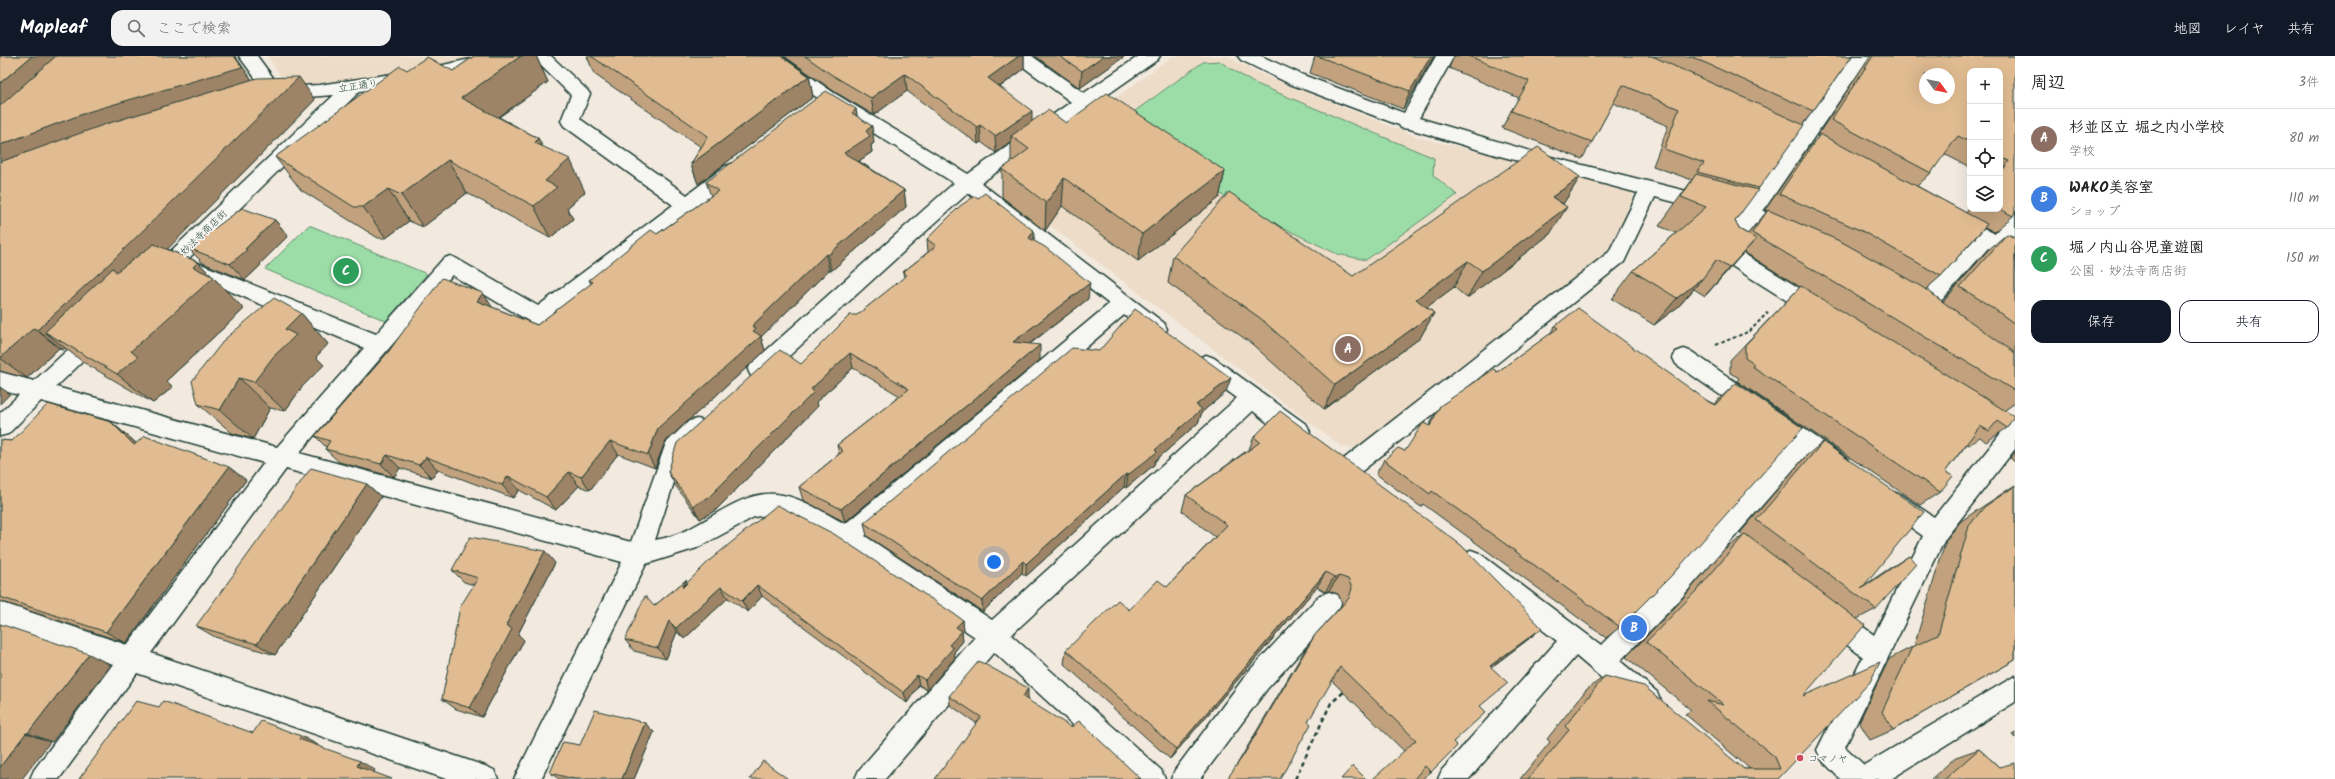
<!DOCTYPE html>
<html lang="ja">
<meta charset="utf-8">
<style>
:root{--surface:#fff;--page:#f2f2f2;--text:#222;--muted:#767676;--line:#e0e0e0;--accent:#111827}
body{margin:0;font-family:Kalam,"Klee One",sans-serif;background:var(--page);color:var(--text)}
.controls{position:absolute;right:12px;top:12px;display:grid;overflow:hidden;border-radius:8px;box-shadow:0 4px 16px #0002}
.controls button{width:36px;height:36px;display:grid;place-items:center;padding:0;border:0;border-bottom:1px solid var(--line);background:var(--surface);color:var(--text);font:20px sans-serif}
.compass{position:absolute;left:1919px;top:12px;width:36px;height:36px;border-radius:50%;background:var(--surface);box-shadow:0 4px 16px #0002;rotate:123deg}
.you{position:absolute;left:994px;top:506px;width:14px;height:14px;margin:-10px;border:3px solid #fff;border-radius:50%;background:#1a73e8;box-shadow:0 0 0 6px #1a73e833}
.badge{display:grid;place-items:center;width:26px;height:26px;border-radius:50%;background:var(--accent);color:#fff;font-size:13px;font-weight:700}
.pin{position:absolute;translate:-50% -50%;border:2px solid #fff;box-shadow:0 1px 4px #0006}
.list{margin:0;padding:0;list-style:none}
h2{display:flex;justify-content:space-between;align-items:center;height:52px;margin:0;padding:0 16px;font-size:17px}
h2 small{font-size:13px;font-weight:400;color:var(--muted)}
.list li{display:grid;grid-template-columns:26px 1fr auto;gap:12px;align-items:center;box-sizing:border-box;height:60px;padding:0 16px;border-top:1px solid var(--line)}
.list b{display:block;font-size:15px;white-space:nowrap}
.list p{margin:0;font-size:13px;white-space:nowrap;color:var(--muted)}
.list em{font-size:13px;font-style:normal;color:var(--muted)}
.actions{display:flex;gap:8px;padding:12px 16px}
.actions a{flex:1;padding:9px 0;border:1px solid var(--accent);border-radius:12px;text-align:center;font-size:14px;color:var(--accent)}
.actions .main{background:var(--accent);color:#fff}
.icon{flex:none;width:22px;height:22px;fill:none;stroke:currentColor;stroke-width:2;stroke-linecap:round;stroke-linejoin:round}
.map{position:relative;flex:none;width:2015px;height:723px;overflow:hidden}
header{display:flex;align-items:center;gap:24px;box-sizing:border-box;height:56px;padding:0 20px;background:var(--accent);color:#fff}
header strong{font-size:19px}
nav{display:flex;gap:22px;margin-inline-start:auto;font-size:14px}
.search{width:280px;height:36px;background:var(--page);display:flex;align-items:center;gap:10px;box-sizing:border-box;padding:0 14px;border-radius:12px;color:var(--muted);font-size:15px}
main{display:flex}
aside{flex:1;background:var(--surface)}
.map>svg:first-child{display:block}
</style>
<header>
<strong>Mapleaf</strong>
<div class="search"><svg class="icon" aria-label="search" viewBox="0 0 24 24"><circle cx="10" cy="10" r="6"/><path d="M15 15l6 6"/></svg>ここで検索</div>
<nav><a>地図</a><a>レイヤ</a><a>共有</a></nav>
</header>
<main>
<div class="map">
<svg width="2015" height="723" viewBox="0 0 2015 723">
<rect width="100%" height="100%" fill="#f2eadf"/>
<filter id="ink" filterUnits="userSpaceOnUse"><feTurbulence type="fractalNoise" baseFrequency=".025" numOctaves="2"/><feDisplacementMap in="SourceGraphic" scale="8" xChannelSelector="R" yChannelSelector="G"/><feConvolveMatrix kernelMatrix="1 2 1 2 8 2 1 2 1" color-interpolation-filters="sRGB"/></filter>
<g filter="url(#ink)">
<g fill="#eddcc8">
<polygon points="267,0 481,0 377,21 288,31"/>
<polygon points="1173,0 1228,0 1251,14 1417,81 1631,132 1633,142 1609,194 1358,393 1342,391 1003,134 1008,121"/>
</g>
<g fill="#9cdda7" stroke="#5e8d6e">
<polygon points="1219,5 1252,26 1434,102 1433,119 1457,139 1366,204 1337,198 1286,173 1278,177 1117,68 1203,6"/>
<polygon points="309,169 427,218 386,265 265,213"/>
</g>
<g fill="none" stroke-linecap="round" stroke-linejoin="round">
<g stroke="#1f3d34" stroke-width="3">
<g id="minor">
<path d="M239,0H257L280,31L319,29L425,13L484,0H520L517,4L511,6L425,25L360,35L188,203L376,278L443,203L450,200L457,203L538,250L673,149L564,70L561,65L571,39L531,0H551L587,34L590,38L580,63L687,139L725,110L732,108L739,110L741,115L739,120L546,267L539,269L532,267L452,219L299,397L631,486L666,387L689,365L697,363L705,365L708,372L705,379L683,399L655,484C667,482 678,478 689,473C715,460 745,435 776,438C799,440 825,457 845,468L1109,248L968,137L767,320L759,323L751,320L748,314L751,308L954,127L822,45L763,4L760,0H781L834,37L968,118L1071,46L1014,4L1011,0H1032L1084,37L1139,0H1160L1157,4L981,127L1164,267L1167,273L1164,279C1149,284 1136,268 1124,259L865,480L992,564L1237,342L1198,314L1195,308L1198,302L1206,299L1214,302L1307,369L1310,376L1307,383C1289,389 1267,365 1253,355L1011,579L1161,714L1165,723H1132L994,596L885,723H855L859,714L975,581L839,489L782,460L775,458L754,461L697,492L646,508L541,723H514L622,506L286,413L151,597L485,710L494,714L498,723H446L137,617L59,723H30L34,714L113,608L0,570V546L127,589L264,407L41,345L8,378L0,380V357L19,339L0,334V316L34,325L89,274L96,272L103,274L106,280L103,286L56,331L277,391L364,292L178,213C169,222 164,230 151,226L148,220L151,214L334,39L280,43L269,41Z"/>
<polygon points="1238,0 1261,0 1303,19 1404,57 1436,0 1454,0 1419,62 1547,100 1746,150 1852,0 1870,0 1763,155 1796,169 1799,174 1796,179 1789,181 1755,168 1736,193 1825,248 1828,254 1825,260 1818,262 1811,260 1716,200 1713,195 1737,162 1655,141 1624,206 1357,419 1349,422 1341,419 1338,412 1341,405 1609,196 1638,137 1496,99 1410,73 1401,72 1399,69 1290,28 1241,4"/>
<polygon points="1953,156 1995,178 2008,158 2015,156 2015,179 2011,186 2015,189 2015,206 1988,192 1933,254 1926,256 1919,254 1916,248 1919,242 1972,183 1946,168 1943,163 1946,158"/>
<path d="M1684,293L1692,296L1848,403L1851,410L1848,417C1832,423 1819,408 1806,399L1676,548L1620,605L1657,636L1661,645L1657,654L1648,658L1639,654L1576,600L1469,723H1438L1442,714L1557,585L1463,513L1459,505L1463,497L1471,494L1479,497L1601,589L1658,532L1789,387L1676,308L1673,302L1676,296Z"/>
<polygon points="1982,345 2015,363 2015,393 1945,483 1845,691 1864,709 2015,620 2015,646 1891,723 1840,723 1821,703 1817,694 1863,601 1824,571 1821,563 1824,555 1833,551 1842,555 1874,579 1923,480 1885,453 1881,446 1885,439 1893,436 1901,439 1934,461 2001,377 1974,361 1971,354 1974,347"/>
<polygon points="1329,536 1338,539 1341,547 1338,555 1267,633 1200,723 1171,723 1175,714 1249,615 1320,539"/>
</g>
</g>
<polyline stroke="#1f3d34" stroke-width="2" stroke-dasharray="3.5 2.5" stroke-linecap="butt" points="1716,289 1750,275 1768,256"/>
<polyline stroke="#1f3d34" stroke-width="2.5" stroke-dasharray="4.5 3.5" stroke-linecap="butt" points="1295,723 1331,647 1345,635"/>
<use href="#minor" fill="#f6f6f2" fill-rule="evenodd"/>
</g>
<g fill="#c2a27e" stroke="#1f3d34" fill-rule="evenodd">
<polygon points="0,0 235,0 252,24 315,44 167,193 198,206 244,253 166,325 173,331 153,347 83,306 65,292 63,294 59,292 27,322 0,315"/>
<polygon points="474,0 536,0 548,26 499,61 538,82 542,90 585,136 567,152 573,163 550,182 467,137 423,171 409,165 386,182 378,182 301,134 275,101 407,14 453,15"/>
<polygon points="587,0 781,0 809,20 813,41 698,128 691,108 701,91 594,18"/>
<polygon points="784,0 1024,0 1024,13 1000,31 1032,65 1066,67 1225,115 1219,142 1138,205 1062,150 1045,175 1002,141 1002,113 1011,107 1011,86 996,97 981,86 978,88 907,35 874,59 835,36"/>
<polygon points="1035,0 1125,0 1080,32"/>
<polygon points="1315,0 1434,0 1403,53 1310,17"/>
<path d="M1454,0H1852L1813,55L1803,68L1735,165L1739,173L1748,178L1755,170L1767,155L1765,154L1806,95L1818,81L1817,80L1870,0H2015L2013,160L1994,176L1985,171L1941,220L1926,233L1943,246L1988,194L2007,178L2015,181V347L2005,354L2007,372L1986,386L1980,381L1969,389L1967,388L1945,416L1940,436L1920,449L1737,325L1739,322L1730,317V304L1800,231L1744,196L1705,240L1694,233L1679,250L1654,269L1612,243L1633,215L1676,177L1659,170L1692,124L1653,110L1668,70L1613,47L1592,86L1582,103L1502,72L1511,55L1519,42L1449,12ZM1970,15H2000V153H1970V151L1966,157L1917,130L1931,117L1944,98L1970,111Z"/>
<polygon points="856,53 857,61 874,87 871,89 872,96 859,105 904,134 906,151 831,215 829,214 761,281 765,295 665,386 655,412 618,398 590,434 579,430 556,454 519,434 513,442 438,414 432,422 400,412 394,421 339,406 325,393 326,391 315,380 389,295 492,251 537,269 591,228 589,224 657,178 711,140 706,126"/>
<polygon points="1580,121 1563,148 1550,178 1467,242 1454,231 1427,251 1434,257 1420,282 1324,353 1252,288 1168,227 1173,200 1353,220"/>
<polygon points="978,142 1034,175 1034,185 1088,243 1030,288 1040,304 845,466 803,444 799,431 839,398 837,389 900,340 853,312 816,346 818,350 716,454 700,463 675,429 668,416 801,308 857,259 904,222 903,216 928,196 927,183"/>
<polygon points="275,164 288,180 260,208 261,209 245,224 203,207 188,192"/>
<polygon points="301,257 328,288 316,301 324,309 302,331 285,355 270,352 253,383 232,377 198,348"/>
<polygon points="1555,270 1714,348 1736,327 1620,571 1606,582 1423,448 1421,451 1376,418 1384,404 1405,395 1429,370 1440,350 1497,316 1549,279"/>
<polygon points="1226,336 1202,356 1198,367 1155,405 1154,409 1126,432 1124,431 1026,520 1022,517 983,556 867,480 864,467"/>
<polygon points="111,366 129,381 136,387 246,424 126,587 0,545 0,384 12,385"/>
<polygon points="1254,381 1542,572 1526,585 1491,611 1480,650 1431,716 1422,723 1415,723 1414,722 1404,695 1332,625 1236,710 1306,592 1315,579 1341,550 1342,546 1338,538 1329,535 1325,536 1317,531 1170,703 1064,608 1066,594 1167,531 1215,481 1182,455 1186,439 1249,393"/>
<polygon points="1823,386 1863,530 1890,512 1909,500 1876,553 1857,563 1803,640 1778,723 1520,723 1550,686 1547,683 1586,634 1605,620 1744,713 1750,713 1685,658 1691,654 1626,601 1677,549 1723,495 1744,479 1740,477 1806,400"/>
<polygon points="2015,396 2015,406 2010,402"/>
<polygon points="367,428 381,441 275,599 215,581 196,570"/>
<polygon points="2015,429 2015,604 1893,674 1870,684 1859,666 1889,603 1914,590 1946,484 1961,465"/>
<polygon points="710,504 963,564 964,575 962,577 963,585 954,596 955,602 927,634 919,629 907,647 762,540 748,556 728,542 684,583 677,576 666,603 634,595 625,584 654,550 686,524 687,527"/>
<polygon points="555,507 518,578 524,584 482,661 456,653 442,643 474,529 464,526 452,514"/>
<polygon points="949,640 1028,642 1027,643 976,667 950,649"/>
<polygon points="654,676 634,723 559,723 550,717 580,689"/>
<polygon points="2015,677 2015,682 2012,679"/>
<polygon points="1979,693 1999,711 2015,723 1931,723 1956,701"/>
</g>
<g fill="#9e8466" stroke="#1f3d34">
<polygon points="32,0 80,0 0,70 0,27"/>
<polygon points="234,0 235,0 259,34 0,120 0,89"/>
<polygon points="521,0 536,0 548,26 479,75 461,42"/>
<polygon points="1019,0 1024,0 1024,13 988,39 988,22"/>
<polygon points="1103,0 1125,0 1080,32 1082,15"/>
<polygon points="1431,0 1434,0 1403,53 1410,35"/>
<polygon points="905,18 907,35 874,59 871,42"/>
<polygon points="809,20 813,41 698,128 691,108"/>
<polygon points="299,21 315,44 132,229 45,276 65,292 63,294 37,274"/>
<polygon points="856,53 859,70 852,57"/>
<polygon points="1032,55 1032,71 1011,80 1011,86 996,97 995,80"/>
<polygon points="980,69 981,86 978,88 977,71"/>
<polygon points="872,70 874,87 871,89 872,96 847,113 844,97 866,75"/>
<polygon points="538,82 554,114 570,103 585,136 567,152 573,163 550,182 534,150 545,125 535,87"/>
<polygon points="448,104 467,137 423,171 401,139"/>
<polygon points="1225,115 1219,142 1138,205 1142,178"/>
<polygon points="1580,121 1563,148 1552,141"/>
<polygon points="1064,122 1062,150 1045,175 1046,147"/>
<polygon points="388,133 409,165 386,182 363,151"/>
<polygon points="904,134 906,151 831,215 828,199"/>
<polygon points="1567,151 1550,178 1467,242 1482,215"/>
<polygon points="275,164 288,180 260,208 261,209 245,224 230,208 245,193"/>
<polygon points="1034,175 1034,191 1029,182"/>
<polygon points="1756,183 1731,211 1705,240 1729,212"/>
<polygon points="826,198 829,214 761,281 765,295 665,386 655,412 648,399 658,372 753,275 752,270"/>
<polygon points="1468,205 1454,231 1403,269 1416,243"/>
<polygon points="198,206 244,253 166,325 173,331 153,347 117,318 131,295 193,211"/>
<polygon points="1703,222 1679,250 1654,269 1677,242"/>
<polygon points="1090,227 1088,243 1012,301 1013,286"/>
<polygon points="483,237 493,252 477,245"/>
<polygon points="301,257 328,288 316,301 324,309 302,331 285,355 254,326 285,273"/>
<polygon points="1434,257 1420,282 1324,353 1335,329"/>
<polygon points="34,272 59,292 27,322 0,302"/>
<polygon points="1040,289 1040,304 845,466 841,453"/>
<polygon points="850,297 853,312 816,346 818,350 716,454 700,463 693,450 811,333"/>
<polygon points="239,322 270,352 253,383 220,354"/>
<polygon points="1231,322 1226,336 1202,356 1198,367 1155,405 1154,409 1126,432 1128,419 1155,394 1196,349"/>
<polygon points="0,331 10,338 0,348"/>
<polygon points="111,366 129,381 153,403 134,389"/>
<polygon points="610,385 618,398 590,434 581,421"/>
<polygon points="387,399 400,412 394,421 381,408"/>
<polygon points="426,401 438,414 432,422 419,409"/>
<polygon points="229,411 246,424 126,587 106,576"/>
<polygon points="569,416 579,430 556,454 546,441"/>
<polygon points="1126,418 1124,431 1026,520 1026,508"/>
<polygon points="508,420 519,434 513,442 502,429"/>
<polygon points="367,428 381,441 275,599 257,588"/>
<polygon points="545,495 555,507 518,578 524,584 482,661 470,652 506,569"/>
<polygon points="1023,505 1022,517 983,556 982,545"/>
<polygon points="1326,516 1317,531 1170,703 1176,693"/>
<polygon points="1339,520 1329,535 1325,536 1334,521"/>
<polygon points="686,524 693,536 682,532"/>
<polygon points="757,529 762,540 748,556 742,545"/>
<polygon points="721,531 728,542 684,583 676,572"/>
<polygon points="963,564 964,575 962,577 963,585 954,596 955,602 927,634 925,624 949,589 956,571"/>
<polygon points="669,565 677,576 666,603 658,592"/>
<polygon points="1542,572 1526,585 1476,623 1490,610"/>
<polygon points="89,598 111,609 52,686 28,677"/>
<polygon points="917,619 919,629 907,647 904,637"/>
<polygon points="1028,632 1028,642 1023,650 1023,641"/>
<polygon points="645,667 654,676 634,723 622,723"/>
<polygon points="26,677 50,686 22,723 0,723 0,711"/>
<polygon points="301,680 318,689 316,692 299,683"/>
<polygon points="360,705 375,714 373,718 357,710"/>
</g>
<g fill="#e1bc92" stroke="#1f3d34" fill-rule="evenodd">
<polygon points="0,0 32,0 0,27"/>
<polygon points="56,0 234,0 242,11 91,55 0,89 0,50"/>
<polygon points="474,0 521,0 461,42 538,82 535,87 570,103 545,125 557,131 534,150 448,104 401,139 388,133 363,151 354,151 275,101 400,10 407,14 427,1 453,15"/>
<polygon points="591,0 781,0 809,20 691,108 708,80"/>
<polygon points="805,0 1019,0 988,22 1032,55 995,80 980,69 977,71 905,18 871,42 832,19"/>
<polygon points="1059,0 1103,0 1082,15"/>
<polygon points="1317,0 1431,0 1410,35"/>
<polygon points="1469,0 1652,0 1804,69 1759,132 1697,116 1704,107 1664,93 1679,53 1623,29 1592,86 1511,55 1529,25"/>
<polygon points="1690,0 1852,0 1813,55"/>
<path d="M1873,0H2015V156L2013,160L2000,153V118L2009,105L2000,101V15H1970V86L1958,80L1931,117L1831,64ZM1925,18H1949V42H1925Z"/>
<polygon points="299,21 110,207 37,274 34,272 0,302 0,106 106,68 257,22"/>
<polygon points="826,35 856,53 852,57 872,70 866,75 870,80 844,97 904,134 828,199 826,198 752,270 756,272 753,275 761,280 658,372 648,399 610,385 581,421 569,416 546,441 508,420 502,429 426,401 419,409 387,399 381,408 325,393 330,385 315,380 389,295 442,222 483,237 477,245 537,269 593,226 589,224 651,174 657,178 718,135 706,126"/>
<polygon points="1107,37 1225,115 1142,178 1064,122 1046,147 1002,113 1029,93 1011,80 1048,54 1066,67"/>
<polygon points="1820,78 1987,168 1941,220 1862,175 1779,138"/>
<polygon points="1538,91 1580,121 1552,141 1567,151 1482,215 1468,205 1416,243 1434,257 1335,329 1260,262 1173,200 1229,136 1353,220"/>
<polygon points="1696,118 1758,134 1735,165 1739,173 1756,183 1729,212 1716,204 1703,222 1677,242 1633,215 1706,151 1681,141"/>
<polygon points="985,137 1034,175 1029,182 1045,191 1090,227 1013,286 1040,289 841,453 799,431 843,395 837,389 909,333 850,297 811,333 814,336 709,441 693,450 668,416 677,387 780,294 801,308 850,259 857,259 907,219 903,216 936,190 927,183 960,150 975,140 978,142"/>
<polygon points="242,152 275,164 245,193 247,194 230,208 188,192"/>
<polygon points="1768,154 1842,186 1922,231 2015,297 2015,335 1752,177"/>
<polygon points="2007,178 2015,182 2015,268 1990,250 1960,231"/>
<polygon points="154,188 198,206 193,211 214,221 131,295 138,301 117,318 45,276 113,212 116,216"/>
<polygon points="1801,230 2014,360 2007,372 1997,365 1989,375 1980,370 1945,416 1953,420 1940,436 1752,310 1754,308 1745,302 1745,289"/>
<polygon points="274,242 301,257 285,273 296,279 273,301 254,326 239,322 220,354 198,348 192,325 225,283"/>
<polygon points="1578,252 1709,346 1715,349 1736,327 1803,372 1672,519 1620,571 1432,435 1430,438 1384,404 1398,392 1405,395 1423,367 1430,370 1440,350 1494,313 1497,316 1558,272 1555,270"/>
<polygon points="1135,253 1231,322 1196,349 1202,353 1155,394 1157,396 1128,419 1126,418 1026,508 1023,505 982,545 864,467 1072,292 1099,295"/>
<polygon points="48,348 111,366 134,389 145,380 229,411 106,576 0,541 0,384 12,385"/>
<polygon points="1280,355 1461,489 1542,572 1490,610 1508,627 1480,650 1486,656 1453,686 1457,690 1431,716 1425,710 1414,723 1373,723 1416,684 1340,611 1308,666 1311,668 1280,723 1227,723 1243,700 1315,579 1349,542 1352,532 1348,523 1339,520 1334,521 1326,516 1176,693 1066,594 1118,544 1129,554 1158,524 1167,531 1227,469 1186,439 1260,386 1254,381"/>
<polygon points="1823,386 1924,456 1861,533 1909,500 1916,508 1876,553 1756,464"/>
<polygon points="311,412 367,428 257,588 196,570"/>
<polygon points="2015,430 2015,604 1893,674 1882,656 1912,591 1938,579 1969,470 1984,451"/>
<polygon points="777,449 834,478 963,564 956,571 962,575 949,589 953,592 925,624 917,619 904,637 757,529 742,545 721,531 676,572 669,565 658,592 625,584 645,540 654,550 686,524 682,532 710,504"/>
<polygon points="1745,478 1865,569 1803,640 1880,606 1870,626 1778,723 1528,723 1569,674 1565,670 1605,620 1644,630 1744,713 1780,713 1775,701 1707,645 1724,649 1646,586 1698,533"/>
<polygon points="470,481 545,495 506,569 512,573 470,652 442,643 460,551 478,522 452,514"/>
<polygon points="0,568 89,598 28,677 26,677 0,711"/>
<polygon points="979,605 1028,632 1023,641 1071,671 1079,665 1141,723 935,723 981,661 949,640"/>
<polygon points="136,645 159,651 163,645 253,677 261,665 301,680 299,683 360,705 357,710 392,723 79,723"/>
<polygon points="595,654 645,667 622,723 574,723 550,717 563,686 580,689"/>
<polygon points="1979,693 1999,711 2015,707 2015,723 1945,723"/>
<polygon points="763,705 788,723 750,723"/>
<polygon points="1353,710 1366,723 1341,723"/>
</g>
</g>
<circle fill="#d1495b" stroke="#f6f6f2" stroke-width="1.5" cx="1800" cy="702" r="4"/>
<g text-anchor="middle" stroke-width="3.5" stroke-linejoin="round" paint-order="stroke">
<g font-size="10" fill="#1f3d34" stroke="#f6f6f2">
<text transform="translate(358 29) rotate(-9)" y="4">立正通り</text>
<text transform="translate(203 176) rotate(-44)" y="4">妙法寺商店街</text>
</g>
<g font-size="10" fill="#1f3d34" stroke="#f6f6f2" text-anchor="start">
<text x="1808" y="706">コマノヤ</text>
</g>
</g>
</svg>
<div class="controls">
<button>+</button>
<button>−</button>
<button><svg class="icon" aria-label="locate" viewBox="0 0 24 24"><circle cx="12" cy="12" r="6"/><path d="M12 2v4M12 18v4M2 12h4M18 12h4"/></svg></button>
<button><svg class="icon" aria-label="layers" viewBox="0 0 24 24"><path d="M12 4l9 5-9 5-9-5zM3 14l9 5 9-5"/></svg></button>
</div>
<svg class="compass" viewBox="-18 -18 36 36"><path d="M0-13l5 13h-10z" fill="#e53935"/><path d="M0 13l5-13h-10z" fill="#767676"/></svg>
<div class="you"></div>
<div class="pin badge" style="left:1348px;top:293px;background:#8d6e63">A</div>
<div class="pin badge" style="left:1634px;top:572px;background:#3f7fe0">B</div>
<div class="pin badge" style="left:346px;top:215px;background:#2e9e5b">C</div>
</div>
<aside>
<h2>周辺<small>3件</small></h2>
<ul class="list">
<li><span class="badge" style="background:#8d6e63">A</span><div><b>杉並区立 堀之内小学校</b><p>学校</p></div><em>80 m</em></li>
<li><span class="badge" style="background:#3f7fe0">B</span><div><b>WAKO美容室</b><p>ショップ</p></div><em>110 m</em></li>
<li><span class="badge" style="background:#2e9e5b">C</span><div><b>堀ノ内山谷児童遊園</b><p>公園 · 妙法寺商店街</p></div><em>150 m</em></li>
</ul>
<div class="actions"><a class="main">保存</a><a>共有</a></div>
</aside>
</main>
